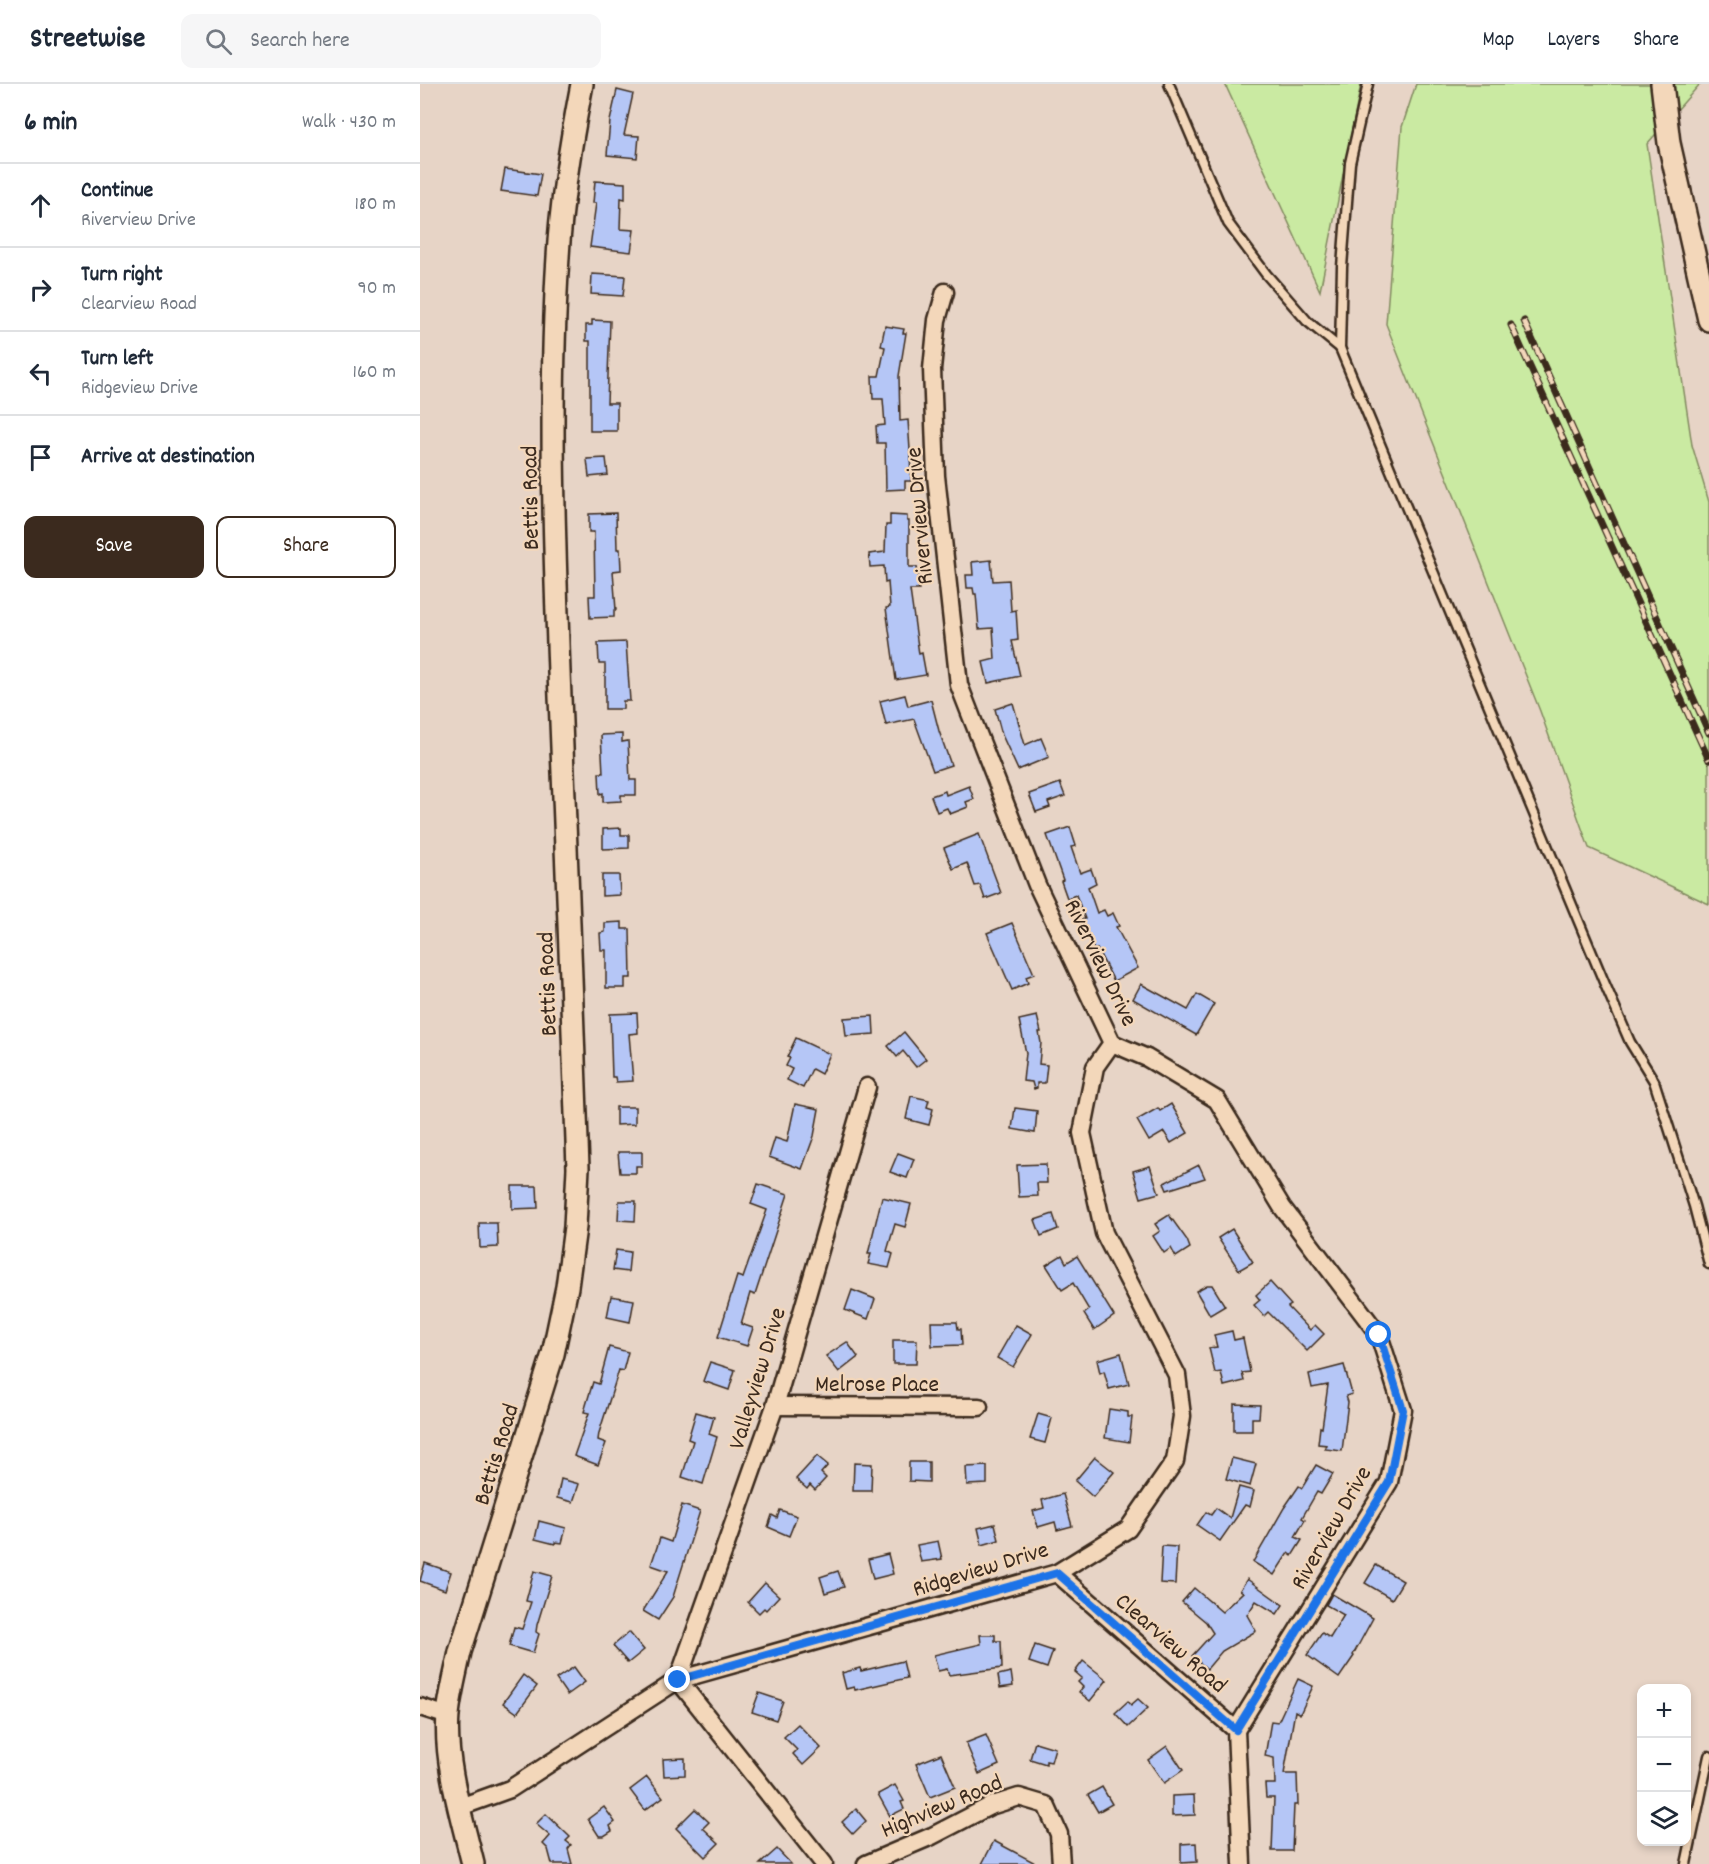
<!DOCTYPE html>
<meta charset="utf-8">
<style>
:root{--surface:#fff;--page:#f6f6f7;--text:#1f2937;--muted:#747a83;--line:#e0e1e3;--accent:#3b2a1e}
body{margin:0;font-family:Dekko,sans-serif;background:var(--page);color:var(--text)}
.controls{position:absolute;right:18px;bottom:18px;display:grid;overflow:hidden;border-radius:12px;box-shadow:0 3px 9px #0003}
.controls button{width:54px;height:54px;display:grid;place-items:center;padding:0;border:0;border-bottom:2px solid var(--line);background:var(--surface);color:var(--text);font:30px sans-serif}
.stop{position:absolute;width:18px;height:18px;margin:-14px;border:4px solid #1a73e8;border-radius:50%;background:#fff}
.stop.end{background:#1a73e8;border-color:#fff;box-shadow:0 2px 6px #0008}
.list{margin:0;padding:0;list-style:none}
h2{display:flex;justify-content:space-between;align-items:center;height:78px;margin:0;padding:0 24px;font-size:26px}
h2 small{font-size:20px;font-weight:400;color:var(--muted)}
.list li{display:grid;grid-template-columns:39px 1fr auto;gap:18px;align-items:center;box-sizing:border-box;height:84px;padding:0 24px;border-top:2px solid var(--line)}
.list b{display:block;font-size:22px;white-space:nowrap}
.list p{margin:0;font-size:20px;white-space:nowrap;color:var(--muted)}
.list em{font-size:20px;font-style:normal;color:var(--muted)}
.actions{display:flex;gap:12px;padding:18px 24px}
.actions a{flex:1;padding:14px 0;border:2px solid var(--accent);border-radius:12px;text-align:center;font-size:21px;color:var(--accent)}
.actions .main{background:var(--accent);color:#fff}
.icon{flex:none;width:33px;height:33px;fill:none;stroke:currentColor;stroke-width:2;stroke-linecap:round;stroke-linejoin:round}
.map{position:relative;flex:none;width:1289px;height:1780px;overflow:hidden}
header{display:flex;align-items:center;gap:36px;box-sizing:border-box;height:84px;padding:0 30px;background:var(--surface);border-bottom:2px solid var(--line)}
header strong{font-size:28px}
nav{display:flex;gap:33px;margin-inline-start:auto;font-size:21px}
.search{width:420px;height:54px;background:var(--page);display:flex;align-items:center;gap:15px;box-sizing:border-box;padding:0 21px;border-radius:12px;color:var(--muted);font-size:22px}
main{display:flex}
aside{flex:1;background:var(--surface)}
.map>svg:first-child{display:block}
</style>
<header>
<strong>Streetwise</strong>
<div class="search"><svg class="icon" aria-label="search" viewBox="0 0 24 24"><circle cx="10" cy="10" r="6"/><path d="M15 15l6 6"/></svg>Search here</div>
<nav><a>Map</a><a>Layers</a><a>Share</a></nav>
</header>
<main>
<aside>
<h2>6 min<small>Walk · 430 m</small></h2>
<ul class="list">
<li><svg class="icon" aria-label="ahead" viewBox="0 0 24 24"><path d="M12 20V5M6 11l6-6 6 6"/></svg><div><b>Continue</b><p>Riverview Drive</p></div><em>180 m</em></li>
<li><svg class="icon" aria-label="right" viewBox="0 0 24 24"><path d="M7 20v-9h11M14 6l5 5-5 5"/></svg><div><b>Turn right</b><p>Clearview Road</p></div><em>90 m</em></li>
<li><svg class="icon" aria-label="left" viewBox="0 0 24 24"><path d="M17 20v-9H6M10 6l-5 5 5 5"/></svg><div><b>Turn left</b><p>Ridgeview Drive</p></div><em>160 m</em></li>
<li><svg class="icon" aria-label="arrive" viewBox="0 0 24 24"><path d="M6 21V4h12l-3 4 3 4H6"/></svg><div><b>Arrive at destination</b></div></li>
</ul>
<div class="actions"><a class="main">Save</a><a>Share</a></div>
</aside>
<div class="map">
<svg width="1289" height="1780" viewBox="0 0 1289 1780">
<rect width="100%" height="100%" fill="#e7d4c6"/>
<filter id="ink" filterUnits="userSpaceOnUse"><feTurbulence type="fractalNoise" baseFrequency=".0167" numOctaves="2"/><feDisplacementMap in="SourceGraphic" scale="12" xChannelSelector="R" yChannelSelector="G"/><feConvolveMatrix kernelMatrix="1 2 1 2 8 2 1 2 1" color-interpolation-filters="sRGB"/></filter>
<g filter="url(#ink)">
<g fill="#caeaa2" stroke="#828a60" stroke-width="1.5">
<polygon points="805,0 941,0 900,207"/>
<polygon points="996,0 1280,0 1227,60 1272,361 1289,418 1289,820 1169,764 1120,627 966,240 982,43"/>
</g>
<g fill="#b5c6f6" stroke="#3b2a1e" stroke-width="1.5">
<polygon points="197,6 213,10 204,51 219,52 217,74 187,71 190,37"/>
<polygon points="85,85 121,90 117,112 81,107"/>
<polygon points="175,97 205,99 205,115 201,114 200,145 214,146 211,168 170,163 176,119 173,119"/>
<polygon points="172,190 205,192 203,212 171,210"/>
<polygon points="172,236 190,237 187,319 197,319 197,347 170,347 170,257 166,257 166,241 172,241"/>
<polygon points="465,242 484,245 483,249 486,249 479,292 480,337 488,336 490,366 491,397 485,397 485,405 466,406 465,359 457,359 456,342 465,341 463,315 453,315 452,292 459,292 465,263 461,262"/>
<polygon points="186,374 188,391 169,393 167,375"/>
<polygon points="196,429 197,465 200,465 201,486 193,487 196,526 194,526 194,533 170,534 169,512 175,512 174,448 169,448 169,430"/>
<polygon points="470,431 487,432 487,437 489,437 489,483 497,483 499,506 490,506 499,570 502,569 506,591 476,596 466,524 470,523 468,498 465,499 464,482 450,483 449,470 465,468 466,441 470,441"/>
<polygon points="571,476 573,497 589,496 591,527 596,526 598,556 592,557 600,592 568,599 563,578 575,575 573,544 559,545 556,510 554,510 553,504 547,504 546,491 553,491 552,478"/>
<polygon points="206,558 210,617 203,617 203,625 185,625 185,580 179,580 178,559"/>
<polygon points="485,611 488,622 511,616 519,647 531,681 513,687 494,635 466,641 460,617"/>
<polygon points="593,619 605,661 621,654 629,673 598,686 582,651 575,625"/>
<polygon points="202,650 202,658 208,657 210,696 216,696 216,711 201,711 201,717 183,718 183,709 180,710 179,689 183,689 181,651"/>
<polygon points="640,699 645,712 628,718 630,723 616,728 609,710"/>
<polygon points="549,702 554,715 546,718 548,723 530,730 527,724 517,728 511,712 525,707 526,711"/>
<polygon points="650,743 656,762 651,763 660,789 671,785 676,799 668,803 677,829 684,826 687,832 693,829 699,842 696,843 718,884 694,897 677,865 674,866 661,836 665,835 656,811 647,814 641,797 643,796 627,751"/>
<polygon points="201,744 201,751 209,751 209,764 183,765 183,745"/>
<polygon points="559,750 581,809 565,815 560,801 555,802 547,779 533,785 524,764"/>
<polygon points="182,791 199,791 200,811 182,812"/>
<polygon points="202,838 202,845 210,845 211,894 205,894 205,904 186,904 186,866 181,866 180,849 185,848 185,839"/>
<polygon points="592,839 614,890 606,893 608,899 592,906 567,849"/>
<polygon points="721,900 768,926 777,910 794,920 776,951 713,915"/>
<polygon points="217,929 218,949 209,950 213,997 196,998 195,993 192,993 190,930"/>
<polygon points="453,932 454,950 426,952 424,934"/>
<polygon points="617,932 621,948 619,948 621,959 619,980 627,981 625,999 617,999 617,1004 614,1005 612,998 603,997 606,969 599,936"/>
<polygon points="484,948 506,975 496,983 483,967 477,973 468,962"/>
<polygon points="376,954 410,970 401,990 392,985 383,1004 367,996 372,985 366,982 370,974 367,973"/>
<polygon points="491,1012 509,1016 507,1023 513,1025 509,1041 486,1035"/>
<polygon points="375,1020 399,1025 394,1052 382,1085 349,1073 355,1054 367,1058"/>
<polygon points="751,1020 768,1049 751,1059 744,1048 729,1057 717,1036 738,1024 740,1027"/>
<polygon points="196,1023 215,1023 215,1040 196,1041"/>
<polygon points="595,1024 617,1027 615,1049 592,1045"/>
<polygon points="198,1068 222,1068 222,1082 216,1082 216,1089 200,1089"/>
<polygon points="478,1069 494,1075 487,1094 470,1088"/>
<polygon points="626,1080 627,1099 617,1099 618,1112 599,1113 597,1081"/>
<polygon points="779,1081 785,1094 747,1106 744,1099"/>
<polygon points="730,1082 739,1109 721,1114 713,1087"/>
<polygon points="338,1100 368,1110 335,1211 330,1209 321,1240 333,1244 327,1262 298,1253 317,1192 323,1194 347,1126 331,1120"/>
<polygon points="92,1102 117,1102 118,1124 92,1125"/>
<polygon points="462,1113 491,1120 485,1143 475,1140 467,1167 473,1170 469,1184 448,1180 451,1170 448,1170"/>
<polygon points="199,1117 216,1117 215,1137 198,1136"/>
<polygon points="633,1130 638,1145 621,1152 615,1136"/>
<polygon points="749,1131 767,1156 770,1164 756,1173 751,1164 744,1169 733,1152 740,1147 735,1140"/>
<polygon points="59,1139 77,1139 78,1163 60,1164"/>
<polygon points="812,1145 833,1178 819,1186 798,1154"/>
<polygon points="196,1166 210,1168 208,1188 193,1186"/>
<polygon points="642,1171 646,1179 657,1172 694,1232 674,1246 664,1230 669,1226 653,1199 642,1206 626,1181"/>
<polygon points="850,1198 871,1221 868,1223 890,1246 895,1241 904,1250 887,1267 848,1228 844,1232 834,1221 840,1216 836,1211"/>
<polygon points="787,1201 792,1201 805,1222 790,1231 776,1207"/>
<polygon points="432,1206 455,1215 448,1235 425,1226"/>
<polygon points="191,1212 214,1216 210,1238 187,1233"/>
<polygon points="511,1238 537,1238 538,1245 541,1245 542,1261 512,1262"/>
<polygon points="596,1241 612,1250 593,1283 577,1274"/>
<polygon points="812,1247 814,1256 823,1254 830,1288 822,1289 824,1297 804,1302 801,1288 795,1289 789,1264 797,1263 794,1251"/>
<polygon points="473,1256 497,1256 496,1280 473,1280"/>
<polygon points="427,1258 438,1273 419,1288 406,1272"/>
<polygon points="189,1263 208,1268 203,1287 199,1286 179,1349 178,1356 186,1359 178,1381 154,1372 169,1329 164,1328 173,1298 179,1300"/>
<polygon points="701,1269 709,1300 689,1305 684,1287 680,1289 677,1276"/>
<polygon points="290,1278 315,1286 309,1306 283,1297"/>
<polygon points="924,1281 932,1310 926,1312 928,1318 922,1367 905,1365 907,1361 898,1360 900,1343 902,1344 908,1301 892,1304 889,1290"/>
<polygon points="814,1320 840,1321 839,1334 832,1334 832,1347 814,1347"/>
<polygon points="689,1325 708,1328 708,1333 712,1333 709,1358 685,1354"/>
<polygon points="276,1328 294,1333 289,1350 297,1353 283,1400 262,1393 273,1357 268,1355"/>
<polygon points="618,1330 632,1334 625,1359 610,1355"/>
<polygon points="397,1372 408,1381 401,1389 406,1394 395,1406 390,1401 387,1405 376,1395"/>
<polygon points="675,1373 694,1388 673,1413 655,1397"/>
<polygon points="812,1374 836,1380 830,1402 806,1395"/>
<polygon points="489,1378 509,1378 509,1398 489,1397"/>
<polygon points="434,1379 452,1380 451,1407 433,1407"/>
<polygon points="896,1381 913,1390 901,1410 897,1408 882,1434 885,1436 875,1453 882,1456 872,1472 868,1469 854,1491 833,1478 864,1424 879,1402 882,1404"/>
<polygon points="567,1382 567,1400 547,1401 546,1383"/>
<polygon points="141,1395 159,1400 153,1418 137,1414"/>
<polygon points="819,1403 834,1407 830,1423 825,1421 800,1457 777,1441 786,1428 791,1431 796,1424 810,1434"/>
<polygon points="643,1410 652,1442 637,1446 635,1438 618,1443 613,1427 624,1424 622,1416"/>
<polygon points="262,1421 280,1427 253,1513 238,1536 223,1527 248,1487 231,1481 240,1454 251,1458"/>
<polygon points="360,1426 377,1432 369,1452 348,1443 352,1431 357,1434"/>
<polygon points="119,1437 146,1444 142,1459 135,1458 135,1460 115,1455"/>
<polygon points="575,1440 579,1456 562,1461 558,1444"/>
<polygon points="518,1457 522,1475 501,1478 497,1461"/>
<polygon points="742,1462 757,1463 755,1500 740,1499"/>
<polygon points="468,1470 473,1490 453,1495 448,1475"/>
<polygon points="5,1479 31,1488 25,1506 0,1497"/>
<polygon points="956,1481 983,1497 972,1515 945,1499"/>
<polygon points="114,1487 132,1492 117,1541 116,1548 119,1550 113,1569 89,1562 94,1543 102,1545 111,1518 106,1517"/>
<polygon points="418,1487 424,1503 405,1509 400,1493"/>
<polygon points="827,1495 863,1521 857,1530 836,1517 827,1531 836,1547 802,1567 787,1585 772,1572 793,1549 786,1538 762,1518 774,1504 802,1528 823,1508 820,1506"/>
<polygon points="345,1499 359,1512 346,1526 344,1524 339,1529 328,1518"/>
<polygon points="912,1510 953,1534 933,1571 934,1572 919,1594 887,1571 902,1549 910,1554 924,1531 906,1521"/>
<polygon points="209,1548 224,1566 208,1579 193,1562"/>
<polygon points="560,1551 575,1551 575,1557 581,1557 582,1584 529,1591 527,1585 518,1587 514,1571 561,1560"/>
<polygon points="615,1561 633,1567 627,1584 609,1578"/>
<polygon points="483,1577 487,1594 435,1606 434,1603 426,1605 422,1589 440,1584 441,1587"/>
<polygon points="663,1577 687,1596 670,1617 659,1608 663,1603 658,1598 662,1594 655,1588"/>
<polygon points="154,1583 165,1598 147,1611 136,1595"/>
<polygon points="591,1588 593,1602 580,1604 578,1591"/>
<polygon points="103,1591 117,1602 97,1629 83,1619"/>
<polygon points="878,1595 893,1602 880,1630 875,1627 864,1690 877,1690 878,1721 874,1721 872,1767 852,1767 854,1714 846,1714 845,1700 855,1700 854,1674 845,1672 851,1637 858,1638"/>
<polygon points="339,1609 363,1617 356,1636 332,1628"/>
<polygon points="718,1615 728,1624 708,1643 695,1629 708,1617 711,1621"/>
<polygon points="378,1640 401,1664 383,1681 373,1670 377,1666 364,1653"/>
<polygon points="566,1651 579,1681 559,1690 546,1659"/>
<polygon points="615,1658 635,1664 631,1678 626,1677 626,1680 610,1675"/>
<polygon points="747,1662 763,1686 744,1699 728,1676"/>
<polygon points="521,1670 535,1703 510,1713 496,1680"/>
<polygon points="265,1674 265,1691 244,1692 243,1675"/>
<polygon points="227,1693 243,1713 225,1726 210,1706"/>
<polygon points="475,1701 484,1717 481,1718 484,1725 470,1732 458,1710"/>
<polygon points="682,1703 692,1720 678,1728 668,1711"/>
<polygon points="774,1711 775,1731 752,1732 752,1712"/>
<polygon points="184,1723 195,1738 190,1742 192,1747 184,1752 179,1752 168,1735"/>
<polygon points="275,1725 289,1738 283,1744 299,1759 285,1773 256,1744"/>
<polygon points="436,1725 446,1737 433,1750 422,1738"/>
<polygon points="126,1730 150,1753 146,1757 151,1761 148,1765 152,1780 132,1780 128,1765 123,1760 130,1752 116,1740"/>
<polygon points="574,1757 617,1780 562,1780"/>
<polygon points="776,1759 777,1778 761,1779 761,1760"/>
<polygon points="357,1765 371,1780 340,1780"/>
</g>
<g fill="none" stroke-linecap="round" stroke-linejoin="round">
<g stroke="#3b2a1e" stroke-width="13">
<g id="service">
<polyline points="749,0 808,139 846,190 887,237 920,264"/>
<polyline points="948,0 930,79 922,183 920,264 1184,898 1210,958 1234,997 1274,1122 1289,1180"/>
<polyline points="1266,1780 1289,1672"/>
</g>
</g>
<g stroke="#3b2a1e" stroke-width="21">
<g id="minor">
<polyline points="525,208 517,236 512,285 516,392 539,601 617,801 692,959 727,974 797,1016 862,1123 959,1251 983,1326 969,1398 816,1646"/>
<polyline points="355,1322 559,1323"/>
<polyline points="637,1489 816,1646 822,1780"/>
<polyline points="0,1623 28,1632"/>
<polyline points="40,1723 90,1705 258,1596 637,1489 708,1445 755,1377 762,1332 757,1291 684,1149 662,1049 675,983 692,959"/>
<polyline points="404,1780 258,1596 355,1322 447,1003"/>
<polyline points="446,1780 512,1752 570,1722 599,1713 626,1721 639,1750 641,1780"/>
</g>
</g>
<g stroke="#3b2a1e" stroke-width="26">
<g id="tertiary">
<polyline points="1242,0 1249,59 1289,236"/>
<path d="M53,1780C42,1734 24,1678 28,1631C30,1610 36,1588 40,1568L133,1270L147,1203L155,1143L158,1084C152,919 146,753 139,588C134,450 129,311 138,173C141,115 151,57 162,0"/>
</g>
</g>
<use href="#service" stroke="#f3d7ba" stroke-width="8"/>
<use href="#minor" stroke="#f3d7ba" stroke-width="16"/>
<use href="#tertiary" stroke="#f3d7ba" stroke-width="21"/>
<g stroke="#3b2a1e" stroke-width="7">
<g id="rail">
<polyline points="1104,237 1289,649"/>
<polyline points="1091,241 1289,676"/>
</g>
</g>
<use href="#rail" stroke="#f3d7ba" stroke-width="4.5" stroke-dasharray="14" stroke-linecap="butt"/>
</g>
</g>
<g fill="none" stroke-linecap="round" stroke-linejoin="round" filter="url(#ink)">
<polyline stroke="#1a73e8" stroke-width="8" points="258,1596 637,1489 816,1646 969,1398 983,1326 959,1251"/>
</g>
<g text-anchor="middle" stroke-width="4.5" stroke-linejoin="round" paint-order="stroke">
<g font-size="24" fill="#3b2a1e" stroke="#f3d7ba">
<text transform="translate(109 414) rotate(-91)" y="8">Bettis Road</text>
<text transform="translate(498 432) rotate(-95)" y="8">Riverview Drive</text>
<text transform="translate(682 878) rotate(64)" y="8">Riverview Drive</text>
<text transform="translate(126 900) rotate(-92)" y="8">Bettis Road</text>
<text transform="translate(336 1294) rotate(-73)" y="8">Valleyview Drive</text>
<text x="457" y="1307">Melrose Place</text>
<text transform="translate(75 1370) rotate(-73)" y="8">Bettis Road</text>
<text transform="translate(910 1443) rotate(-60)" y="8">Riverview Drive</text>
<text transform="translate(560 1484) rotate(-17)" y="8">Ridgeview Drive</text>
<text transform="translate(752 1558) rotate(41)" y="8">Clearview Road</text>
<text transform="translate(521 1721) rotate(-23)" y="8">Highview Road</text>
</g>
</g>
</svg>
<div class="controls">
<button>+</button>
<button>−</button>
<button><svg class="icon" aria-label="layers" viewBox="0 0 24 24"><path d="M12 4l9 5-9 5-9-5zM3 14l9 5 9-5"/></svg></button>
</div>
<div class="stop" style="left:959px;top:1251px"></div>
<div class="stop end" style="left:258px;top:1596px"></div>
</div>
</main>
